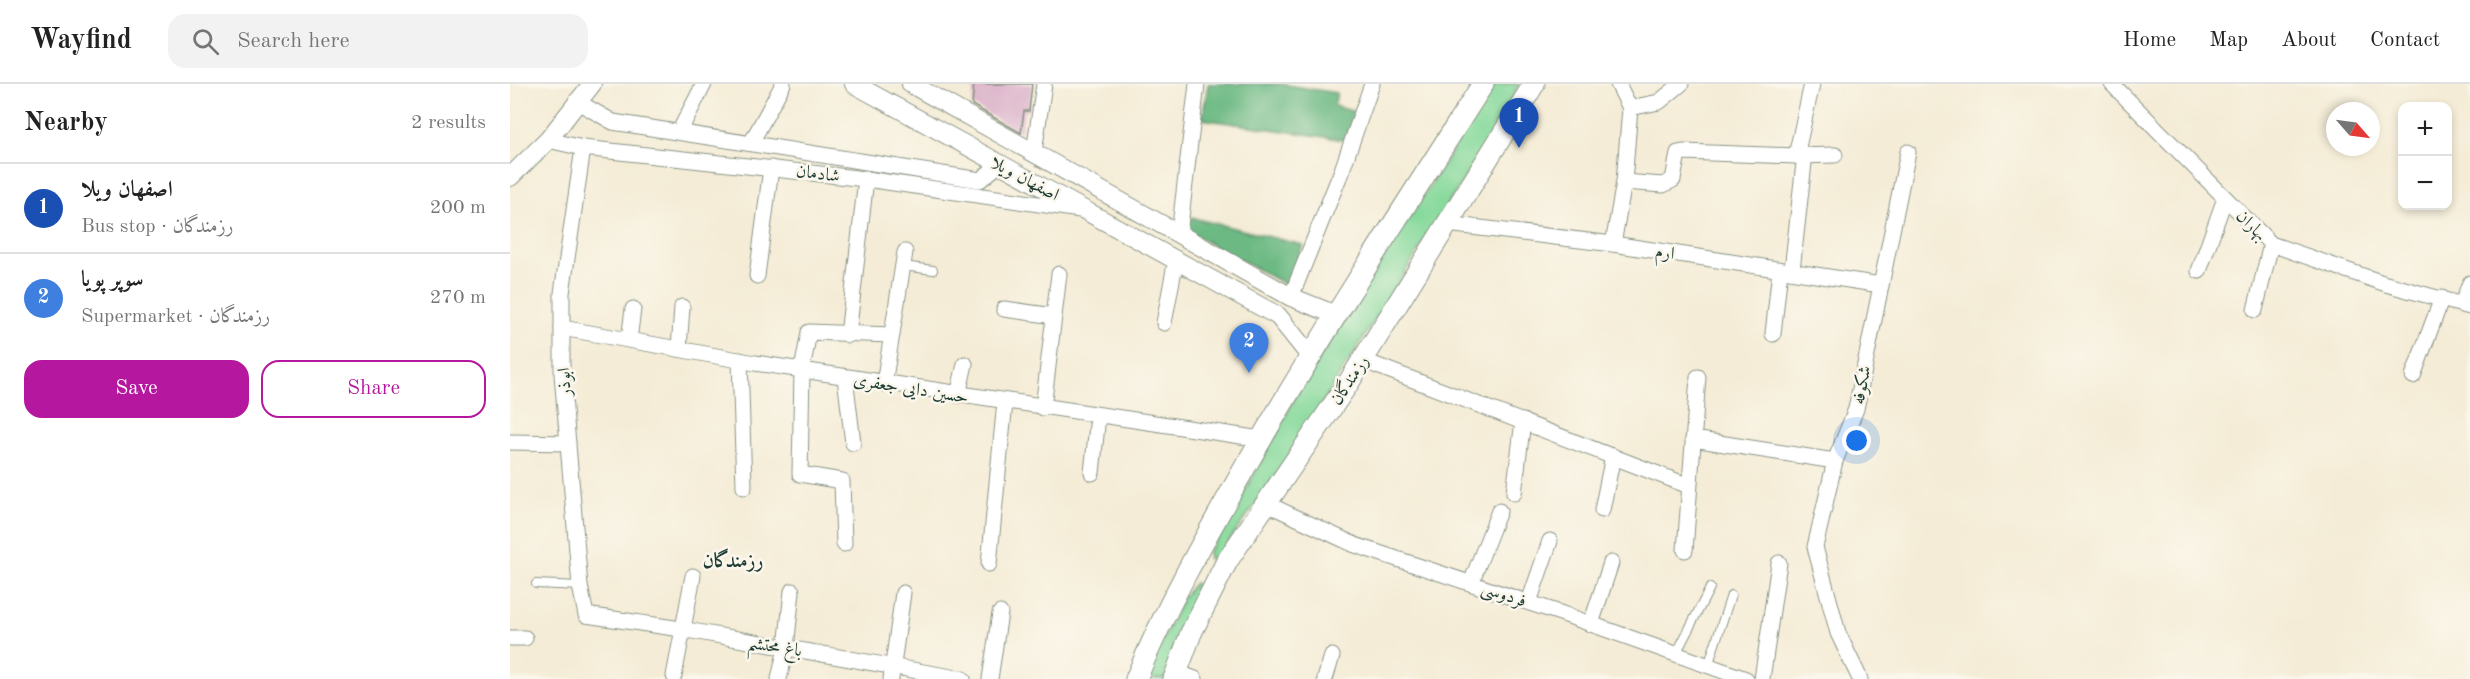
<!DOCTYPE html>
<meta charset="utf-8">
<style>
:root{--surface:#fff;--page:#f2f2f2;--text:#222;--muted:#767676;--line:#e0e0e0;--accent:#b5179e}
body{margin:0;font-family:"Old Standard TT",Amiri,serif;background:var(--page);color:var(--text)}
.controls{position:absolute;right:18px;top:18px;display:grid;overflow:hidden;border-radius:12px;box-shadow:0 3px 9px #0003}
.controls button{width:54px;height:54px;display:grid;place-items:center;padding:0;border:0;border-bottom:2px solid var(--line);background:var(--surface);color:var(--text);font:30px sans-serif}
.compass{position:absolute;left:1816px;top:18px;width:54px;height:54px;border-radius:50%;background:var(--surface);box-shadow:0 3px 9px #0003;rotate:118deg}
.you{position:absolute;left:1347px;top:357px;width:21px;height:21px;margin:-15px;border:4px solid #fff;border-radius:50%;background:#1a73e8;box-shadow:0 0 0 9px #1a73e833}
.badge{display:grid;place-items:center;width:39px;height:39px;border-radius:50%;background:var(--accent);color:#fff;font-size:20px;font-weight:700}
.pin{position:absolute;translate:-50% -50px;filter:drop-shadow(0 2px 3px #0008)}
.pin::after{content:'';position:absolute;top:32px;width:21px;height:18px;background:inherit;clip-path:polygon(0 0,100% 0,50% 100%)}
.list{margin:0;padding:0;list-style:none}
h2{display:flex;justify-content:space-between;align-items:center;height:78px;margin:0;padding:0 24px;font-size:26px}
h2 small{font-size:20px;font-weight:400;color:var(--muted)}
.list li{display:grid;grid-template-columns:39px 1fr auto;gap:18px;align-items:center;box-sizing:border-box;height:90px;padding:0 24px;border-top:2px solid var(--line)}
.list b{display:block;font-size:22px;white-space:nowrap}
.list p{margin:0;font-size:20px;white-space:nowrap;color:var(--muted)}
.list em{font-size:20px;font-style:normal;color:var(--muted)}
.actions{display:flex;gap:12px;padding:18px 24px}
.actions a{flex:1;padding:14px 0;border:2px solid var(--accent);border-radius:18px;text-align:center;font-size:21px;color:var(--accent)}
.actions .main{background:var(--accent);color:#fff}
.icon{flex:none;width:33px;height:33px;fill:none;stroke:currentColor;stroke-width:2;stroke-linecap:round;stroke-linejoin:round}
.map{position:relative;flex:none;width:1960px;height:595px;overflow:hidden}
header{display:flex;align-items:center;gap:36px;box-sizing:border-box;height:84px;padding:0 30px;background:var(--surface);border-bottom:2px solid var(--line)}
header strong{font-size:28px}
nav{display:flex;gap:33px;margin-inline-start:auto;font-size:21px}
.search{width:420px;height:54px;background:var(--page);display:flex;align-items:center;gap:15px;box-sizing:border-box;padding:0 21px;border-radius:18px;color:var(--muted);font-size:22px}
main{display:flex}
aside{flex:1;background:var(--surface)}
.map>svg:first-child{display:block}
</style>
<header>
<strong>Wayfind</strong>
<div class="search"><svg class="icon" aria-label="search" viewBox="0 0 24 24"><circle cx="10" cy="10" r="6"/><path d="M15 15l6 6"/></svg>Search here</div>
<nav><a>Home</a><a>Map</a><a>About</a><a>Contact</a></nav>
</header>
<main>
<aside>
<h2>Nearby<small>2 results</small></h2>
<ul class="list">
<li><span class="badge" style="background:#1a4fb4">1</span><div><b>اصفهان ویلا</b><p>Bus stop · رزمندگان</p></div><em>200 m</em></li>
<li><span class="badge" style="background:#3f7fe0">2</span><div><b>سوپر پویا</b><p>Supermarket · رزمندگان</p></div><em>270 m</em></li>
</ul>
<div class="actions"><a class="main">Save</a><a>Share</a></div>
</aside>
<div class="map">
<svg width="1960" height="595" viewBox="0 0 1960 595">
<rect width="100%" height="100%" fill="#fbf7ec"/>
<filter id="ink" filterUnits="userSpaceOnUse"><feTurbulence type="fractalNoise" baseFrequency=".0167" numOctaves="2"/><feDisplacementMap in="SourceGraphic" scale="12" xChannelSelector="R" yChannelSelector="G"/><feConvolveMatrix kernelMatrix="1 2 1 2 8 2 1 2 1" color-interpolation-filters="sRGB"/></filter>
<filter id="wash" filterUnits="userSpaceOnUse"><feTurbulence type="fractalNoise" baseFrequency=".008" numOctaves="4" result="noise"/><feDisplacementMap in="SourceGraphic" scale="24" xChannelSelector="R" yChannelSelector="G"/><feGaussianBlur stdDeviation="1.35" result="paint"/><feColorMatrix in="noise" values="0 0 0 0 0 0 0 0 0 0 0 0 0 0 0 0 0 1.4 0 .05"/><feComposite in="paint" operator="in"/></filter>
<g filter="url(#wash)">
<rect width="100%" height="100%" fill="#f4ecd6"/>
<g fill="#86d99b" stroke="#528b68" stroke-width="1.5">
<polygon points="985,0 1009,0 986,44 764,395 707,473 699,475 698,468 723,429 790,305"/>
<polygon points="685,499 691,504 655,595 634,595 673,513"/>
</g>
<g fill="#6cb983" stroke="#467b5c" stroke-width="1.5">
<polygon points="698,0 771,0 827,9 824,22 845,28 835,56 692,35"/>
<polygon points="679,133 793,161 778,202 677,147"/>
</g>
<g id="blocks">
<polygon fill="#d9adc8" points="464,0 522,0 519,27 514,27 511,49 462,21"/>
</g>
</g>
<g filter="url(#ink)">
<use href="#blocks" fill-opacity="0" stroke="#8a9485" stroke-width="1.5"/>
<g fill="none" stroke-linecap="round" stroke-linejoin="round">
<g stroke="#8a9485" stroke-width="10">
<g id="service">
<polyline points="393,182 423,186"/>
<polyline points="26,500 70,502"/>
<polyline points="1166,570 1200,504"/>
<polyline points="1198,582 1221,511"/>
</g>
</g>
<g stroke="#8a9485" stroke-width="17">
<g id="minor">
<polyline points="1108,0 1120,24 1149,18 1171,0"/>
<polyline points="1602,0 1761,160 1876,200 1960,223"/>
<polyline points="66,17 103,38 470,96 490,80"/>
<polyline points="169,48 194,0"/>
<polyline points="38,56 73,64 356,95 570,126"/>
<polyline points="241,59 273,0"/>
<polyline points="73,64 52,209 52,290 70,502 76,531 171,545 453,595"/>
<polyline points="524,68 534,0"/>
<polyline points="1286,72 1302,0"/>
<polyline points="1114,98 1153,101 1163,96 1168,69 1173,68 1286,72 1325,71"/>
<polyline points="937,140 1103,160 1371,201"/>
<polyline points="669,150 687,0"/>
<polyline points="1103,160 1114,98 1120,24"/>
<polyline points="1282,186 1295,70"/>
<polyline points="1689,187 1715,114"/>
<polyline points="247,192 261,84"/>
<polyline points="781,213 832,86 862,0"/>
<polyline points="1952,220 1960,199"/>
<polyline points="494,225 544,232"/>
<polyline points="1745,226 1761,160"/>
<polyline points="654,239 666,175"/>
<polyline points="52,244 245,279 751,355"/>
<polyline points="1263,250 1270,186"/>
<polyline points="338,251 356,95"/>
<polyline points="119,256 123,225"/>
<polyline points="169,265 172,223"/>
<polyline points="230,276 234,403"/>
<polyline points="852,276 1179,402"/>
<polyline points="1903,292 1932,214"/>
<polyline points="335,293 343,359"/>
<polyline points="374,300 395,168"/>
<polyline points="448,311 455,280"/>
<polyline points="533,324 549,190"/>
<polyline points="1183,355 1325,377"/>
<polyline points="0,358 58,359"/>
<polyline points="582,389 588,332"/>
<polyline points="1004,409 1013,337"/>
<polyline points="755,419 845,461 1050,529 1236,595"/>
<polyline points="1092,426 1103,372"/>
<polyline points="334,460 332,397 290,390 292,286 299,248 382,251"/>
<polyline points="1175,466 1188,293"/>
<polyline points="479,480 495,318"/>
<polyline points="961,499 989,427"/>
<polyline points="1019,518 1040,457"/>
<polyline points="1081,540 1101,479"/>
<polyline points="0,554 15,554"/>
<polyline points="666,588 685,595"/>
<polyline points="164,592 183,492"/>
<polyline points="269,595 276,564 282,507"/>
<polyline points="381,595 393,509"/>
<polyline points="480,595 490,529"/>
<polyline points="815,595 822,572"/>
<polyline points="1252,595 1269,479"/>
<polyline points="1350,595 1328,549 1305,463 1325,377 1346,325 1398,68"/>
</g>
</g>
<g stroke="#8a9485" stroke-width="20">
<g id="tertiary">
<polyline points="344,0 768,232 800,272"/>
<polyline points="401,0 781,213 826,231"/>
<polyline points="0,93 38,56 82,0"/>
</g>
</g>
<g stroke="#8a9485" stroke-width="23">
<g id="secondary">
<path d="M626,595C656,522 695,454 734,385C809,254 891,128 973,0"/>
<polyline points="664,595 681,549 717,477 839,298 1024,0"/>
</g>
</g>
<use href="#service" stroke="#fff" stroke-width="8"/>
<use href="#minor" stroke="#fff" stroke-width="15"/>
<use href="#tertiary" stroke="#fff" stroke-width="18"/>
<use href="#secondary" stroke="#fff" stroke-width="21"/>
</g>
</g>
<g text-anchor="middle" stroke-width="5" stroke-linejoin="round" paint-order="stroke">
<g font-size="18" fill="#1f3d34" stroke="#fbf7ec">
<text transform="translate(308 89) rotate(7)" y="6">شادمان</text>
<text transform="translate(515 94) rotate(28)" y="6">اصفهان ویلا</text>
<text transform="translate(1742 141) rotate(45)" y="6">بهاران</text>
<text transform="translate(1155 168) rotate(9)" y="6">ارم</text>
<text transform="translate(839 296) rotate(-57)" y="6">رزمندگان</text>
<text transform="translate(54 298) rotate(-93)" y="6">ابوذر</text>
<text transform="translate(1351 301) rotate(-79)" y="6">شکوفه</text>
<text transform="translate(401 304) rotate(9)" y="6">حسین دایی جعفری</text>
<text transform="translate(994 510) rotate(18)" y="6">فردوسی</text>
<text transform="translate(265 562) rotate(9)" y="6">باغ محتشم</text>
</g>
<g font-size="20" font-weight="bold" fill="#1f3d34" stroke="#fbf7ec">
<text x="223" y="483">رزمندگان</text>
</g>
</g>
</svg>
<div class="controls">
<button>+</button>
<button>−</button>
</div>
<svg class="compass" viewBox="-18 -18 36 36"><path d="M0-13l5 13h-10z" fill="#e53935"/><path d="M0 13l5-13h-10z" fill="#767676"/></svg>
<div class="you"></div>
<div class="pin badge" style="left:1009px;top:64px;background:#1a4fb4">1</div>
<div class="pin badge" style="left:739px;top:289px;background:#3f7fe0">2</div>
</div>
</main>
